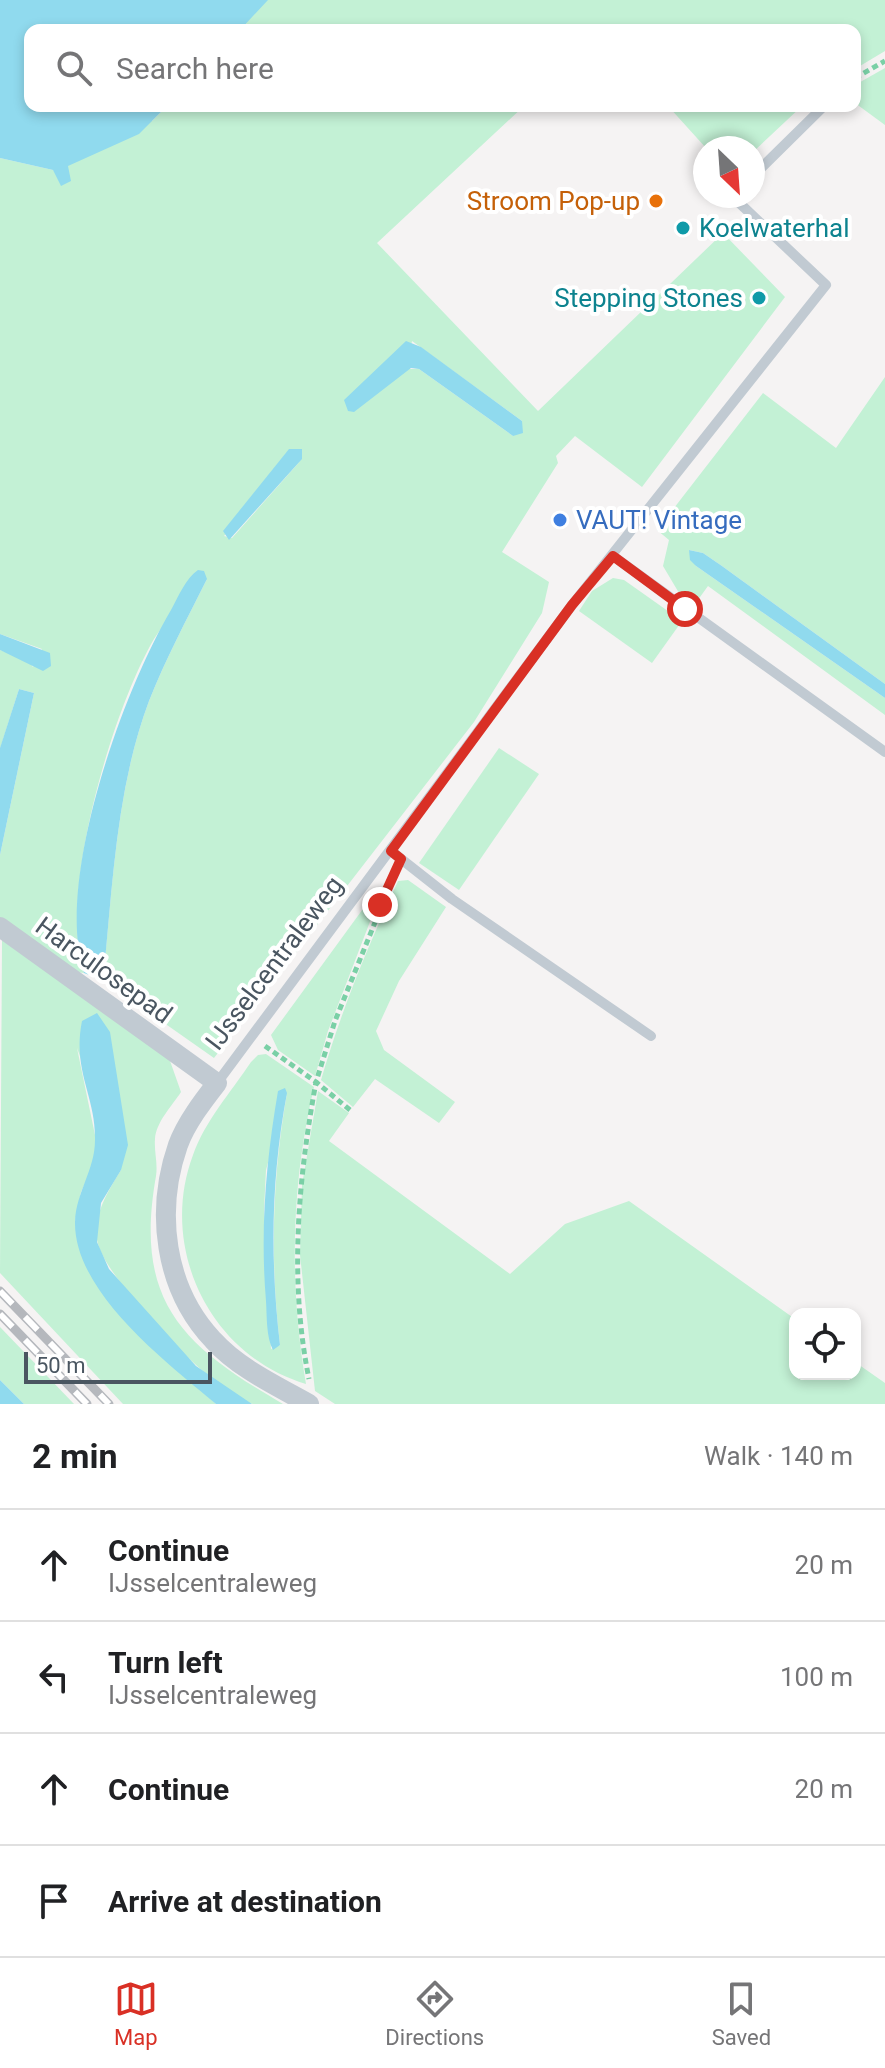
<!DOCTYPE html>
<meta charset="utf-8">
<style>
:root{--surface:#fff;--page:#f2f2f2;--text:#202124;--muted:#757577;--line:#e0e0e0;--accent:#d93025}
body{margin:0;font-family:Roboto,sans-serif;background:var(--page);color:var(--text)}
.controls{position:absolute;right:24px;bottom:24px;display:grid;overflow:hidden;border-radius:16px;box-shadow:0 4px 12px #0003}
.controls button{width:72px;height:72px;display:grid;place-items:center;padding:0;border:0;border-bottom:2px solid var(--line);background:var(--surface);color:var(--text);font:40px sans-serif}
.compass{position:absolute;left:693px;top:136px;width:72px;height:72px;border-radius:50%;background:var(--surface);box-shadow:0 4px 12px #0003;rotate:155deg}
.scale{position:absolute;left:24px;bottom:20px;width:188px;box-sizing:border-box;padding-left:8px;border:4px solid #4a5661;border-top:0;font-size:22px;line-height:28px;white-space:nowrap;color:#4a5661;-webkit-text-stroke:6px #fff;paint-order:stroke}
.stop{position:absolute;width:24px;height:24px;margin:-18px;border:6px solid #d93025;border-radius:50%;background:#fff}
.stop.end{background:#d93025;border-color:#fff;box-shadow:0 2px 8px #0008}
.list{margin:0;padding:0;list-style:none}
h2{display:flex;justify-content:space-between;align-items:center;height:104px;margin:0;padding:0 32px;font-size:34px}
h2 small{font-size:26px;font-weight:400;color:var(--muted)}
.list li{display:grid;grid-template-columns:52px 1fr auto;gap:24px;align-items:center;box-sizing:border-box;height:112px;padding:0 32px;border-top:2px solid var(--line)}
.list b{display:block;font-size:30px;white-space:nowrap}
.list p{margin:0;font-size:26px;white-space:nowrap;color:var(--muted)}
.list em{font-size:26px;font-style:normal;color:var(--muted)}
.icon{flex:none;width:44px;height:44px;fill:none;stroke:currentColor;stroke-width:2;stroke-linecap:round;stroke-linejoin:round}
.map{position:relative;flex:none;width:885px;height:1404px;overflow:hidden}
.search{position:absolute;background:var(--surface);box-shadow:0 4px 12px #0003;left:24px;right:24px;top:24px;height:88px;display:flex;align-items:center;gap:20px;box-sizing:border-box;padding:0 28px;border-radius:16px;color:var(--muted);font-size:30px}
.sheet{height:552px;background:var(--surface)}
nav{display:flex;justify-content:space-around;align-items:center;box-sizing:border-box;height:112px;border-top:2px solid var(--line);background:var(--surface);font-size:22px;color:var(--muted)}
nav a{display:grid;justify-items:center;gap:4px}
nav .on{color:var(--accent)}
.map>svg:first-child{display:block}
</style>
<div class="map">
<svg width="885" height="1404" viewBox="0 0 885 1404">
<rect width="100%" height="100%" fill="#f5f3f3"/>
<g fill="#c3f1d5" fill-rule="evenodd">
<path d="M0,0H885V51L855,69V30H240L247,23L238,30H30V106L152,121L167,106H524L377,243L538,411L723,233L785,297L642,487L575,436L556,456L558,463L502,552L549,582L542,613L474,722L214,1058L100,978L104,970C113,880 117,786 149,701C165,660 187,619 207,579C190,598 167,617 154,639C112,711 58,893 84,973L70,971L0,920V855L34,693L19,689L0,749V650L28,660L33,667L42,649L0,634V158L53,170L71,181L0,135ZM412,341L522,421L513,436L419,369H407ZM302,459L232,538L224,536Z"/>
<polygon points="885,68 885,125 855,103 855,85"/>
<polygon points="668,106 802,106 753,152 753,148 706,148"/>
<polygon points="885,377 885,684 722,566 703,553 689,550 696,566 885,698 885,715 708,586 695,604 679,593 663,566 669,540 657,530 763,393 836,448"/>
<polygon points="613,578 624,580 682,621 652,663 579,611 592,591"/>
<polygon points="499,748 539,774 459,890 419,863"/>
<path d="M408,880L446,907L399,981L376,1031L384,1050L455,1102L439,1123L375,1079L353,1107L321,1080C341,1011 368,946 398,881Z"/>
<polygon points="381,893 328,1031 315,1076 278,1050 271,1035 368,902"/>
<path d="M2,940L169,1058L181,1092C172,1106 156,1122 155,1139C154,1152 158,1163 156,1176C134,1301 181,1345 283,1404C274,1404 262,1404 253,1404C216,1396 107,1280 98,1244C91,1218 108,1191 121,1170L77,1048L95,1135V1162L81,1192L75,1221L126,1321L216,1404H123L0,1273Z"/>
<path d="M266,1054L314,1087C291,1185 289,1285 306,1384C210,1356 158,1248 193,1155C205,1121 231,1092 251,1062L258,1055ZM287,1093C272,1178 270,1260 280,1345L271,1349L264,1210L266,1170Z"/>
<polygon points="318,1091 349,1113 329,1141 510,1274 565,1224 629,1201 795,1319 795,1374 855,1374 855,1362 885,1383 885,1404 335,1404 315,1391 300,1255 302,1185"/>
<polygon points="0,1327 74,1404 24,1404 0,1380"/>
</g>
<g fill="#90daee">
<polygon points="0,0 268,0 240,30 30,30 30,106 167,106 139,134 68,166 71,181 61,186 53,170 0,158"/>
<polygon points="406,341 421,347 522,421 523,433 513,436 419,369 411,368 354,412 348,411 344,400"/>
<polygon points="289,449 302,449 302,459 229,540 223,531"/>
<polygon points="689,550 703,553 722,566 885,684 885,698 696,566 690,560"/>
<path d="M198,570L204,571L207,579C187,619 165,660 149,701C117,786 113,880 104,971L92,976L84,973C54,881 123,691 171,610C178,597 186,578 198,570Z"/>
<polygon points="0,634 50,653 51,666 43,671 0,650"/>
<polygon points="19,689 34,693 0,855 0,748"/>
<path d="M97,1013L110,1032L128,1145L121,1170L101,1203L97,1242L109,1269L196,1366L252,1404H216C166,1362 74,1292 75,1222C76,1192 95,1170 95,1140C96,1096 72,1071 82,1021Z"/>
<path d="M285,1088L287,1093C271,1177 270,1260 280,1345L273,1350C266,1337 267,1316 266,1301C260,1230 266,1161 278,1091Z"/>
<polygon points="0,1380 24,1404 0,1404"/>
</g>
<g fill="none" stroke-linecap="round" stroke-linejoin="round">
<g stroke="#7ad0a6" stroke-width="5" stroke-dasharray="6 4" stroke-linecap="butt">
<polyline points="855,78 885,61"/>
<path d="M265,1046L316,1082C298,1180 289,1281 309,1379"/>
<polyline points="350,1110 316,1082 335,1021 393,878"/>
</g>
<g stroke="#c1cad2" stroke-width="10">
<polyline points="753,176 824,106"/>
<polyline points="613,556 885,752"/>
<polyline points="391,851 452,899 651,1036"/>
<polyline points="217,1083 572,605 826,285 732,196"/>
</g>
<path stroke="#c1cad2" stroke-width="20" d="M0,927L217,1083C203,1101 186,1123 178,1145C155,1211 164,1288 213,1340C238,1368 277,1386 309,1404"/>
<g stroke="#b5b8bd" stroke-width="9">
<g id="rail">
<polyline points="0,1291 109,1404"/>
<polyline points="0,1314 87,1404"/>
</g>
</g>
<use href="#rail" stroke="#fff" stroke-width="6" stroke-dasharray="18" stroke-linecap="butt"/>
</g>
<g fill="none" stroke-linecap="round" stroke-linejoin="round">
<polyline stroke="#d93025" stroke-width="10" points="380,905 401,859 391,851 572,605 613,556 685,609"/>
</g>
<circle fill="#e8710a" stroke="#fff" stroke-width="3" cx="656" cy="201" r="8"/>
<g fill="#0f9aa8" stroke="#fff" stroke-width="3">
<circle cx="683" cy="228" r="8"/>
<circle cx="759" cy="298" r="8"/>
</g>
<circle fill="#3f7fe0" stroke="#fff" stroke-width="3" cx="560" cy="520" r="8"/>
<g text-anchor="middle" stroke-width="8" stroke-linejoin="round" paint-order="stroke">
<g font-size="26" fill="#c56008" stroke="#fff" text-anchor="end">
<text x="640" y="210">Stroom Pop-up</text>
</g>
<g font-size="26" fill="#0d838f" stroke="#fff" text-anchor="start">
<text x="699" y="237">Koelwaterhal</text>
<text x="743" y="307" text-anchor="end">Stepping Stones</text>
</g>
<g font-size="26" fill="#366cbe" stroke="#fff" text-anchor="start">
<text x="576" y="529">VAUT! Vintage</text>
</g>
<g font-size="26" fill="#4a5661" stroke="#fff">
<text transform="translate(274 963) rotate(-53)" y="9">IJsselcentraleweg</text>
<text transform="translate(104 970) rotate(36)" y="9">Harculosepad</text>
</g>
</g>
</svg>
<div class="controls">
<button><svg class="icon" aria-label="locate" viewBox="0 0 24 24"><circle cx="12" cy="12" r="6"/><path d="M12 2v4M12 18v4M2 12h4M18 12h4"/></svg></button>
</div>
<svg class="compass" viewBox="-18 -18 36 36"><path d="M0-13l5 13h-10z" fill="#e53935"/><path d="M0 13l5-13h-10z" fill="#757577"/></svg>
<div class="scale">50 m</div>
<div class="stop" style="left:685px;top:609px"></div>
<div class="stop end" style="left:380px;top:905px"></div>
<div class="search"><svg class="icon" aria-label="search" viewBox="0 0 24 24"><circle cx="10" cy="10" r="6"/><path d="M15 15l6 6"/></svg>Search here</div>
</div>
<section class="sheet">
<h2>2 min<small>Walk · 140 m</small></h2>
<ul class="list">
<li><svg class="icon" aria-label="ahead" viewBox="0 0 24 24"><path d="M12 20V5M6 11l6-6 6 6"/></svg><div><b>Continue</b><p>IJsselcentraleweg</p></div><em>20 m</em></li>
<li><svg class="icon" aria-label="left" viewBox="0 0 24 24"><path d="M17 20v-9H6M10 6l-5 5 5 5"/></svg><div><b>Turn left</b><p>IJsselcentraleweg</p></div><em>100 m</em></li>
<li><svg class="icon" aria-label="ahead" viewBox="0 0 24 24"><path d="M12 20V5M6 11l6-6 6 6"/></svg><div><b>Continue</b></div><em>20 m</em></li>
<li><svg class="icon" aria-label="arrive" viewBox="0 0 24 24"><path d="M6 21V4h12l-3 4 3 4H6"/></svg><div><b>Arrive at destination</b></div></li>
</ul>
</section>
<nav>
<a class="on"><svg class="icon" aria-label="map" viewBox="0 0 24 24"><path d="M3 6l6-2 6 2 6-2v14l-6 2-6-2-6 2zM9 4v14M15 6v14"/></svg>Map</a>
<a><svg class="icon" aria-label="directions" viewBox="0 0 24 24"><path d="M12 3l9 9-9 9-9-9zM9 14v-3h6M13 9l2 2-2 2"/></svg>Directions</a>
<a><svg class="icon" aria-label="saved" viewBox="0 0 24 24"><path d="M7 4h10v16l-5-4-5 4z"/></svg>Saved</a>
</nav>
